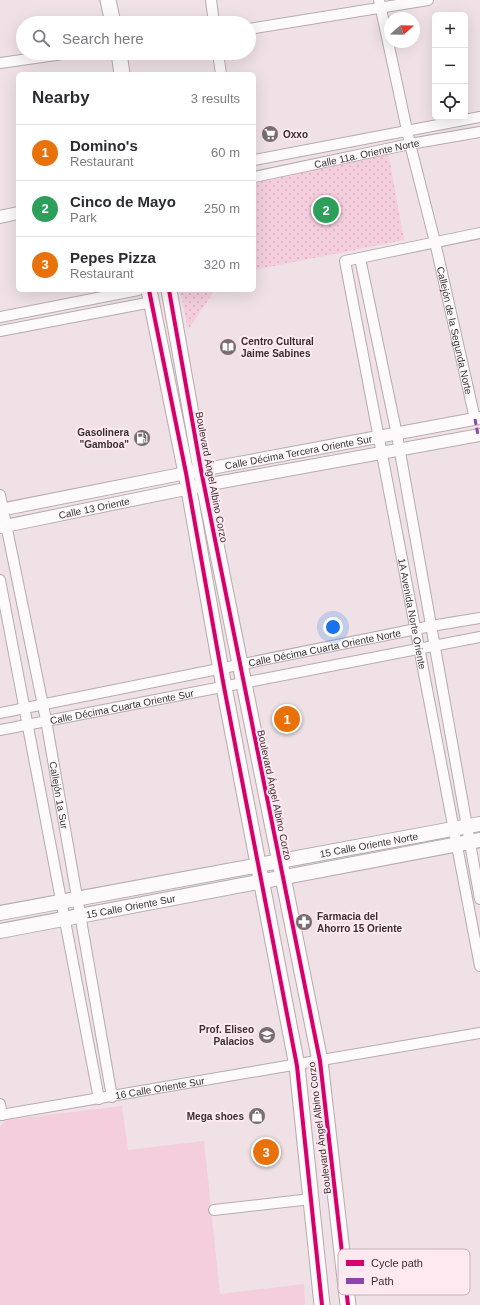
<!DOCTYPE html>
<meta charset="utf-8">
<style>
:root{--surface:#fff;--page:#f7f7f7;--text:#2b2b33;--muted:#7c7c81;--line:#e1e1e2;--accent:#2563eb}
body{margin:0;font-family:Arial,sans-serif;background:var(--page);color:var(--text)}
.controls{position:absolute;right:12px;top:12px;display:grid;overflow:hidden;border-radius:6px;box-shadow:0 4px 16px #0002}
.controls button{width:36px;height:36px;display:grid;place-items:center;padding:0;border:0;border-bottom:1px solid var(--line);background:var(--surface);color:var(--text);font:20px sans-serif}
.compass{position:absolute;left:384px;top:12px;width:36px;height:36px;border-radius:50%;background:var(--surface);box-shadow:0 4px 16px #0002;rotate:70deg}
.you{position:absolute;left:333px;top:627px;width:14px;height:14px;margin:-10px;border:3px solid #fff;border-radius:50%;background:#1a73e8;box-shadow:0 0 0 6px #1a73e833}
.badge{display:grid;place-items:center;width:26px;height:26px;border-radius:50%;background:var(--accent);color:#fff;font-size:13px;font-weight:700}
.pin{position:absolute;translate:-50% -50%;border:2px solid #fff;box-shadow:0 1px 4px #0006}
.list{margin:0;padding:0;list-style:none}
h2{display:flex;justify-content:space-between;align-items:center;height:52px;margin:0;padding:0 16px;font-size:17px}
h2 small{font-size:13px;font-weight:400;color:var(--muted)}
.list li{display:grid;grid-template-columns:26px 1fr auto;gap:12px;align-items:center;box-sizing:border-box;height:56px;padding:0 16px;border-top:1px solid var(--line)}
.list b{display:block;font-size:15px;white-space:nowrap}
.list p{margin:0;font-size:13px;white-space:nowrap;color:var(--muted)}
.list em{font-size:13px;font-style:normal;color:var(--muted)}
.icon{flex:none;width:22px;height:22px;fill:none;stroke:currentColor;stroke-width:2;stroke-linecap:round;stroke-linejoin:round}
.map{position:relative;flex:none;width:480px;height:1305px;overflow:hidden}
.search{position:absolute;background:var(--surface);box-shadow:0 4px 16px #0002;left:16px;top:16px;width:240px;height:44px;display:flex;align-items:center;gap:10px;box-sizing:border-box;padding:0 14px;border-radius:22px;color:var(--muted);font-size:15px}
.panel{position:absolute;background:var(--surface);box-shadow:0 4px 16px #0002;left:16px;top:72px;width:240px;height:220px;border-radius:6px}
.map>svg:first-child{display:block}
</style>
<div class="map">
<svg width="480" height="1305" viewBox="0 0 480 1305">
<defs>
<pattern id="park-dots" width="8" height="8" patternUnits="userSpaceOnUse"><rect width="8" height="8" fill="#f5cedd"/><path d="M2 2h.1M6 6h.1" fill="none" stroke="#d3b1be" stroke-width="1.8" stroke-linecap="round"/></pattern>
</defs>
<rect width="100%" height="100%" fill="#efe1e6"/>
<g fill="url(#park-dots)">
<polygon points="388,152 404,240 254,270 254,179"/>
<polygon points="180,290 215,290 188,330"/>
</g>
<polygon fill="#f5cedd" points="122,1106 128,1150 204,1141 220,1294 304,1284 305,1305 0,1305 0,1126 7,1120"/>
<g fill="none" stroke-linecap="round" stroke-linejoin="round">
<g stroke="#b6abaf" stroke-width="12">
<g id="minor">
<polyline points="211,0 214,23"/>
<path id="s1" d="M379,0L410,144L435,242L475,419"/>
<polyline points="249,29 428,0"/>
<polyline points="218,53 221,74"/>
<polyline points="0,63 70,53"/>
<polyline points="254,160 480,117"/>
<path id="s2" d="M254,177L410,144L480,132"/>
<path id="s3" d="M480,233L345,261L480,966"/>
<polyline points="360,258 397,435 480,899"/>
<polyline points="0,317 138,290"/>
<polyline points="0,331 152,302"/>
<path id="s4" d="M0,495L46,720L112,1097"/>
<polyline points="0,580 99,1099"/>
<path id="s5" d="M0,713L431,626L480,618"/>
<path id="s6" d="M0,730L480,637"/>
<polyline points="0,1104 2,1115"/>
<path id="s7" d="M0,1115L480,1033"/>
<polyline points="214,1210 311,1199"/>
</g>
</g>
<g stroke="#b6abaf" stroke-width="14">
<g id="tertiary">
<polyline points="0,217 18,213"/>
<path id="s8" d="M0,510L201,470L480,418"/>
<path id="s9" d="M0,527L205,485L480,435"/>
</g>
</g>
<g stroke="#b6abaf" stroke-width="16">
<g id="secondary">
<path id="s10" d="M0,913L480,824"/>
<path id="s11" d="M0,931L480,840"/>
</g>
</g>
<g stroke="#b6abaf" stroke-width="17">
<g id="primary">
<polyline points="108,0 113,23"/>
<polyline points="119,53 122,74"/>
<polyline points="149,290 186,473 224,687 297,1066 322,1305"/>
<polyline points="169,290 201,470 320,1061 348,1305"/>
</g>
</g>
<use href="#minor" stroke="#fdfafb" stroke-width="10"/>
<use href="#tertiary" stroke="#fdfafb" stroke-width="12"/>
<use href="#secondary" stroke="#fdfafb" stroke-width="14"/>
<use href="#primary" stroke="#fdfafb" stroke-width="15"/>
<polyline stroke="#8e44ad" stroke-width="3" stroke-dasharray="6 3" stroke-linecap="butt" points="475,419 478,435"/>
<g stroke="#fee9f1" stroke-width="6">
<g id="cycleway">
<polyline points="149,290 186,473 224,687 297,1066 322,1305"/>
<polyline points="169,290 201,470 320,1061 348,1305"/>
</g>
</g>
<use href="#cycleway" stroke="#d6006c" stroke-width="4"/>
</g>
<defs>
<g id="supermarket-disc" transform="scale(0.9)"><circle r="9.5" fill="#796d72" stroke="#fee9f1"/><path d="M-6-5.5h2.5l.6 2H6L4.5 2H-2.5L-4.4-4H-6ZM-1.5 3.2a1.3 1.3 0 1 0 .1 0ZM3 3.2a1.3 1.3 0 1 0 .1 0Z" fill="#fff"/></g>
<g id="library-disc" transform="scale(0.9)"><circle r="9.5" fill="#796d72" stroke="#fee9f1"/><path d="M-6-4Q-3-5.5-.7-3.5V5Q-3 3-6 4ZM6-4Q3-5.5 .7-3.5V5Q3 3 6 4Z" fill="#fff"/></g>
<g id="fuel-disc" transform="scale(0.9)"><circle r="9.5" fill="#796d72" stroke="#fee9f1"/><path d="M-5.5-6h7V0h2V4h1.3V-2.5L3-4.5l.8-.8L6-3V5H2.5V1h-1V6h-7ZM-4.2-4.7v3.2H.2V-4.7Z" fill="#fff"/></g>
<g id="pharmacy-disc" transform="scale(0.9)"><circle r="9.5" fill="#796d72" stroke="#fee9f1"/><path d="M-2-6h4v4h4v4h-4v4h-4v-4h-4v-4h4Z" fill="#fff"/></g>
<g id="school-disc" transform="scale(0.9)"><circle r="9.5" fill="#796d72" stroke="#fee9f1"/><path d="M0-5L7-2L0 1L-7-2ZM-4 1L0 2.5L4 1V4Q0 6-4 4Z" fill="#fff"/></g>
<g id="shop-disc" transform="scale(0.9)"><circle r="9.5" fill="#796d72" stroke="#fee9f1"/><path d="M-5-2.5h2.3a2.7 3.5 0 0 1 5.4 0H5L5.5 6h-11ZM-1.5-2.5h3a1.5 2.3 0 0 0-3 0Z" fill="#fff"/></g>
</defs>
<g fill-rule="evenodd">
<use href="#supermarket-disc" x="270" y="134"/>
<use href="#library-disc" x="228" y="347"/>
<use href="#fuel-disc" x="142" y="438"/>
<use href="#pharmacy-disc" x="304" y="922"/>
<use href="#school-disc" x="267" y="1035"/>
<use href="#shop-disc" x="257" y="1116"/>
</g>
<g text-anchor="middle" stroke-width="4" stroke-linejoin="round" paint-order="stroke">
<g font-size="10" font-weight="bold" fill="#392f33" stroke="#fee9f1" text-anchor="start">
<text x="283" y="138">Oxxo</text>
<text x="241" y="345">Centro Cultural<tspan x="241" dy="12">Jaime Sabines</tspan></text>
<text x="129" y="436" text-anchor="end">Gasolinera<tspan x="129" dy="12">"Gamboa"</tspan></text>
<text x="317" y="920">Farmacia del<tspan x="317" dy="12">Ahorro 15 Oriente</tspan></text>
<text x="254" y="1033" text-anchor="end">Prof. Eliseo<tspan x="254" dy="12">Palacios</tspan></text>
<text x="244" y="1120" text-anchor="end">Mega shoes</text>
</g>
<g font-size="10" fill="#392f33" stroke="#fee9f1">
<text dy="4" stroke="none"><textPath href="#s2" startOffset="115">Calle 11a. Oriente Norte</textPath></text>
<text dy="4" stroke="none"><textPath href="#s1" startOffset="339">Callejón de la Segunda Norte</textPath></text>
<text dy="4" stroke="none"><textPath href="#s8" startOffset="304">Calle Décima Tercera Oriente Sur</textPath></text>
<text transform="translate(212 477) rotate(79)" y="4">Boulevard Ángel Albino Corzo</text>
<text dy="4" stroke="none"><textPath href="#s9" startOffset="96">Calle 13 Oriente</textPath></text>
<text dy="4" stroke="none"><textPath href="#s3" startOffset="497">1A Avenida Norte Oriente</textPath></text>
<text dy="4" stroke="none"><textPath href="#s5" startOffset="331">Calle Décima Cuarta Oriente Norte</textPath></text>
<text dy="4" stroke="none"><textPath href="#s6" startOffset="124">Calle Décima Cuarta Oriente Sur</textPath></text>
<text dy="4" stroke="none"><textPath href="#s4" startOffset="306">Callejón 1a Sur</textPath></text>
<text transform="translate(275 795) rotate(78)" y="4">Boulevard Ángel Albino Corzo</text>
<text dy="4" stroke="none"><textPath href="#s10" startOffset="375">15 Calle Oriente Norte</textPath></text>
<text dy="4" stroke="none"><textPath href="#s11" startOffset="133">15 Calle Oriente Sur</textPath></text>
<text dy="4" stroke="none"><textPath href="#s7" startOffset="162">16 Calle Oriente Sur</textPath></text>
<text transform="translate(319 1128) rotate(-97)" y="4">Boulevard Ángel Albino Corzo</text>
</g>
</g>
<rect x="338" y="1249" width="132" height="46" rx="6" fill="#fee9f1" stroke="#c3b1b8" stroke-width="1"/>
<rect x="346" y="1260" width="18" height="6" fill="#d6006c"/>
<rect x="346" y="1278" width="18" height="6" fill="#8e44ad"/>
<g font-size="11" fill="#392f33">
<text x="371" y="1267">Cycle path</text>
<text x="371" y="1285">Path</text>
</g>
</svg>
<div class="controls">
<button>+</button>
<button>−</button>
<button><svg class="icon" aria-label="locate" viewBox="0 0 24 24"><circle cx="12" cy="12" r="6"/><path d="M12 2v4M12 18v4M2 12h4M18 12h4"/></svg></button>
</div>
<svg class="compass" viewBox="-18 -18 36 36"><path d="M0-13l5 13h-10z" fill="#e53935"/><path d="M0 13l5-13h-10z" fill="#7c7c81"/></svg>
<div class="you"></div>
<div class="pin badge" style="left:287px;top:719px;background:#e8710a">1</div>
<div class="pin badge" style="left:326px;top:210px;background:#2e9e5b">2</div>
<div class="pin badge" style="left:266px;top:1152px;background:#e8710a">3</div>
<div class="search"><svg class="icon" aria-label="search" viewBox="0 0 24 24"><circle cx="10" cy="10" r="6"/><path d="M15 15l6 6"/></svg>Search here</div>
<section class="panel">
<h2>Nearby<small>3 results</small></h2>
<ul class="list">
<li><span class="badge" style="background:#e8710a">1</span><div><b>Domino's</b><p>Restaurant</p></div><em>60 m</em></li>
<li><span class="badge" style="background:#2e9e5b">2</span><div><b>Cinco de Mayo</b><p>Park</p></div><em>250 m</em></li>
<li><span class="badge" style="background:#e8710a">3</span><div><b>Pepes Pizza</b><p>Restaurant</p></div><em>320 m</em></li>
</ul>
</section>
</div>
